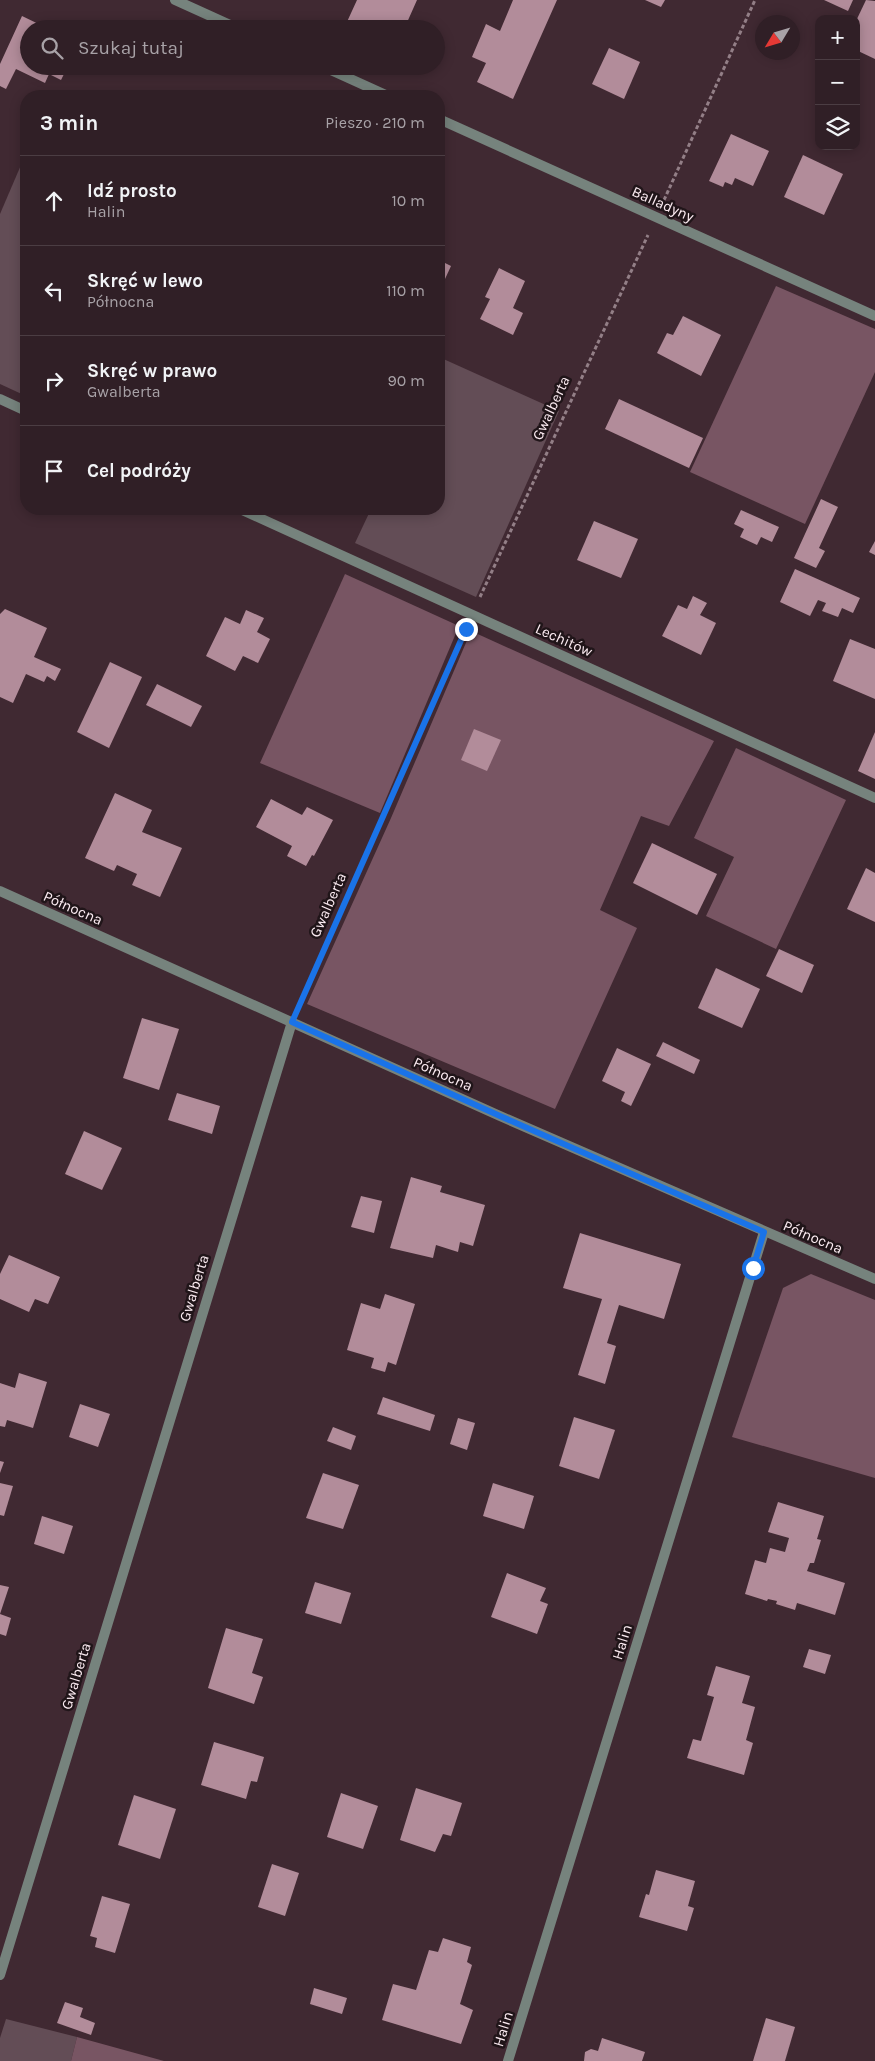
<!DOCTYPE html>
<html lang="pl">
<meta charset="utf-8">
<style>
:root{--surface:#301f26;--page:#38272e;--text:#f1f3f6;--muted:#a8a2a7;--line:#4b3d43}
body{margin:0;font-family:Karla,sans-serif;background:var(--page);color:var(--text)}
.controls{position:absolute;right:15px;top:15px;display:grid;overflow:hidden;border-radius:10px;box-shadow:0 2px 12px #0003}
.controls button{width:45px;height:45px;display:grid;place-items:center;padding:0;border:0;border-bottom:1px solid var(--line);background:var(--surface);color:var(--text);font:25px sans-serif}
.compass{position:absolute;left:755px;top:15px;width:45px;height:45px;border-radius:50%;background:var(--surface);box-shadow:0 2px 12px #0003;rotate:232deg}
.stop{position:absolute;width:15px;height:15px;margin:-11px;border:4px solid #1a73e8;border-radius:50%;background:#fff}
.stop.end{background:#1a73e8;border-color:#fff;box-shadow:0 1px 5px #0008}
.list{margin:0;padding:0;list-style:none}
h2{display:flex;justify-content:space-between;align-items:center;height:65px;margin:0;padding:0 20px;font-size:21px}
h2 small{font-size:16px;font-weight:400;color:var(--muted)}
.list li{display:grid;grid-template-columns:32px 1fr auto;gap:15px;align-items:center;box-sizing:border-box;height:90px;padding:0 20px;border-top:1px solid var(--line)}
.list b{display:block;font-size:19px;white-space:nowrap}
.list p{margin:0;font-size:16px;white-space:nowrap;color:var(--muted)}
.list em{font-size:16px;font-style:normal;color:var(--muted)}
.icon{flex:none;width:28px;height:28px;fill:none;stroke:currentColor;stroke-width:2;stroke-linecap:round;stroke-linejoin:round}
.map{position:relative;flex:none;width:875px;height:2061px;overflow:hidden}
.search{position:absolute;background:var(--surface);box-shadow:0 2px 12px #0003;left:20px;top:20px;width:425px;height:55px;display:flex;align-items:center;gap:12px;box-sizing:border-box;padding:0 18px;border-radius:28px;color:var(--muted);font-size:19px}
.panel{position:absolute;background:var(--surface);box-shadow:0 2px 12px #0003;left:20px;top:90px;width:425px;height:425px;border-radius:20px}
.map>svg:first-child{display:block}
</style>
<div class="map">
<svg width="875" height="2061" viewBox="0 0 875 2061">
<rect width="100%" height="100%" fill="#402932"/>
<g fill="#634d56">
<polygon points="21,165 26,168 26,396 0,384 0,214"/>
<polygon points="439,357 559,411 476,597 355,543 371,509 439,509"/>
<polygon points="6,2019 77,2037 71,2061 0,2061 0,2038"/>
</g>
<g fill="#785563">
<polygon points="776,286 875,329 875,372 805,524 690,472"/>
<polygon points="345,574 459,626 380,813 260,763"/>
<polygon points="471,631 714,741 669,826 641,816 600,910 637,928 555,1109 307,1004 391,818"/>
<polygon points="736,748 846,800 776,949 706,916 734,857 694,838"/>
<polygon points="811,1274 875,1300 875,1478 732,1437 783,1288"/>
<polygon points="77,2037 164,2061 71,2061"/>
</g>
<g fill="#b28c9a">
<polygon points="357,0 417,0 405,27 391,20 387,29 357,29 346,24"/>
<polygon points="513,0 557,0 513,99 477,82 486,63 472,57 486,24 500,31"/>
<polygon points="645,0 665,0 661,7"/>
<polygon points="824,0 853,0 848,11"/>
<polygon points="866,0 875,1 875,59 856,50 856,21"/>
<polygon points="22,16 49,29 29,29 29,66 68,66 61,80 49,74 45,83 16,69 6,89 0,86 0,64"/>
<polygon points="609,48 640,62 624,99 592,84"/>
<polygon points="176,90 190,96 173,96"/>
<polygon points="142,92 151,96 140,96"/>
<polygon points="731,134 769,151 753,186 735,178 732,185 725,182 723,187 709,181"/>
<polygon points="803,155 843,174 824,215 784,197"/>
<polygon points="439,260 451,266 439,292"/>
<polygon points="499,268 525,281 513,308 523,313 513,335 480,319 490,299 485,297"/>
<polygon points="683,316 721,335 701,376 657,353 667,333 673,335"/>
<polygon points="619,399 703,438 689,468 605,429"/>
<polygon points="821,499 838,507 819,548 825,551 816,568 794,558"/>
<polygon points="741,510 779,527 772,542 761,537 757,545 740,537 744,529 734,524"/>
<polygon points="594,521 638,539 621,578 577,560"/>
<polygon points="875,541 875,555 869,552"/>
<polygon points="795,569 860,598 853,613 842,608 838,617 822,611 826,603 818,600 810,616 780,602"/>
<polygon points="693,596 707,603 700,615 716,623 701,655 662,636 678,605 687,609"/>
<polygon points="5,609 47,628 34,657 61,669 55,681 47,676 44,682 26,674 13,703 0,697 0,614"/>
<polygon points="246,610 264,618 257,632 270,639 258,663 243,656 235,671 206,656 225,617 240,624"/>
<polygon points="850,639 875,649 875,699 833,681"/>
<polygon points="110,662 142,677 109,748 77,732"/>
<polygon points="157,684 202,706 191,727 146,705"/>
<polygon points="474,729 501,740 487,771 461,760"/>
<polygon points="875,732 875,779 858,771"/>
<polygon points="115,793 152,810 142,832 182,848 160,897 132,885 137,874 117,865 114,871 85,858"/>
<polygon points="271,799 302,815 307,807 333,820 314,856 312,855 306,866 287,856 292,846 256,827"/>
<polygon points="652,843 717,874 697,915 633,883"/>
<polygon points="866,868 875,873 875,922 847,909"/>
<polygon points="779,949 814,965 802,993 766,976"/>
<polygon points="716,968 760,989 742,1028 698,1008"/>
<polygon points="142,1018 179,1029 159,1090 123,1078"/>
<polygon points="663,1042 700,1060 694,1074 656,1056"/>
<polygon points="617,1048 651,1064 631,1106 621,1101 625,1092 602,1081"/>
<polygon points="177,1093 220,1106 212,1134 168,1120"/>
<polygon points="84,1131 122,1148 102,1190 65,1174"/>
<polygon points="411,1177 442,1186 440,1192 485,1205 473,1246 460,1242 458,1252 436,1245 433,1258 390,1248"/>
<polygon points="361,1196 382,1201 374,1233 351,1227"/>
<polygon points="580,1233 681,1264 664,1319 619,1305 607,1343 616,1346 605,1384 578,1375 602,1299 563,1288"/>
<polygon points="9,1255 60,1277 48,1304 35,1299 29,1312 0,1299 0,1274"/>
<polygon points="385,1294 415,1304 396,1365 388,1362 385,1372 371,1368 374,1358 347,1350 361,1303 380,1309"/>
<polygon points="19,1373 47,1382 33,1428 7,1420 5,1427 0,1426 0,1383 15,1388"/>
<polygon points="383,1397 435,1415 430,1431 377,1414"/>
<polygon points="80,1404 110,1414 98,1447 69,1437"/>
<polygon points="574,1417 615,1430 599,1479 559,1466"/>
<polygon points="458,1418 475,1423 467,1450 450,1444"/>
<polygon points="333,1427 356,1436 351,1450 327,1441"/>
<polygon points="0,1461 4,1462 0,1473"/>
<polygon points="323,1473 359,1485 343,1529 306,1518"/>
<polygon points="0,1483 13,1486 4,1516 0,1515"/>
<polygon points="493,1483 534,1496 524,1529 483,1516"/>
<polygon points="778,1502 824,1516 817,1539 821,1540 814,1563 810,1563 807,1571 845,1583 835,1615 797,1603 795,1610 776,1604 777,1601 768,1599 767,1601 745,1594 755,1560 766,1563 770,1548 785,1552 789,1538 768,1532"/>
<polygon points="42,1516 73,1526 64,1554 34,1544"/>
<polygon points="507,1573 546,1588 540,1601 548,1604 537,1634 491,1617"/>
<polygon points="315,1582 351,1593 341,1624 305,1613"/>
<polygon points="0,1585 9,1587 0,1614"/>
<polygon points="0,1614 11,1618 6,1636 0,1634"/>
<polygon points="226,1628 263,1639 252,1673 263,1677 254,1704 208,1688"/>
<polygon points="809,1649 831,1655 825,1674 803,1667"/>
<polygon points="716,1666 750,1676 742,1703 755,1707 746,1740 753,1743 744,1775 687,1758 693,1739 701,1741 714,1697 707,1695"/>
<polygon points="214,1742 264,1757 257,1782 251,1781 246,1799 201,1785"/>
<polygon points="416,1788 462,1803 451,1836 443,1834 435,1852 400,1840"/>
<polygon points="341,1793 378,1806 363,1849 327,1837"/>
<polygon points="134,1795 176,1809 160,1859 118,1845"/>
<polygon points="272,1864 299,1873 285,1916 258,1907"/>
<polygon points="656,1870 695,1881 688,1906 694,1908 687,1931 639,1917 646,1894 649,1895"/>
<polygon points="102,1896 130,1904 115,1953 95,1947 97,1938 90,1936"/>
<polygon points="443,1938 471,1947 467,1962 472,1965 460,2004 473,2010 461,2044 382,2020 393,1984 416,1990 429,1950 438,1952"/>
<polygon points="314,1988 347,1998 342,2014 310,2004"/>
<polygon points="65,2002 83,2008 80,2017 95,2023 91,2035 57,2023"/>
<polygon points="766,2018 795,2027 785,2061 753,2061"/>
<polygon points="602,2038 645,2052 642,2061 584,2061 585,2052 591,2049 598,2051"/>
</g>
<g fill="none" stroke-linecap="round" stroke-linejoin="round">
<g stroke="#937f87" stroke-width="3" stroke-dasharray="4 2.5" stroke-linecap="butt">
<polyline points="664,200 755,0"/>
<polyline points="480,597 648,235"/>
<polyline points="300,1003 465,632"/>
</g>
<g stroke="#76837d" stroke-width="10">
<polyline points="175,0 239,29"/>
<polyline points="322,66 388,96"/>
<polyline points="439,119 875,316"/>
<polyline points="0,399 26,411"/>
<polyline points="240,509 875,798"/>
<polyline points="0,891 500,1116 875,1279"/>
<polyline points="0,1975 292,1022"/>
<polyline points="508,2061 764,1232"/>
</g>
</g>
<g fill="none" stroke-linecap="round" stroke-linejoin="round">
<polyline stroke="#1a73e8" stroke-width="6" points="466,629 292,1022 500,1116 764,1232 753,1268"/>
</g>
<g text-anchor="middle" stroke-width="5" stroke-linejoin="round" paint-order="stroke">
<g font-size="15" fill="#fcecf2" stroke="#201519">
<text transform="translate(663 204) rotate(24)" y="5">Balladyny</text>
<text transform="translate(551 408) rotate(-65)" y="5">Gwalberta</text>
<text transform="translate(564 640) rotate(24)" y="5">Lechitów</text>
<text transform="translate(328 905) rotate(-66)" y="5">Gwalberta</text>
<text transform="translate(73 908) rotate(24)" y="5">Północna</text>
<text transform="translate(443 1074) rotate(24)" y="5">Północna</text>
<text transform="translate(813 1237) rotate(23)" y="5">Północna</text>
<text transform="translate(194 1288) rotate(-73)" y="5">Gwalberta</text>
<text transform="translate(622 1642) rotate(-73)" y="5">Halin</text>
<text transform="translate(76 1676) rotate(-73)" y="5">Gwalberta</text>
<text transform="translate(503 2029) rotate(-73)" y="5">Halin</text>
</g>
</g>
</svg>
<div class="controls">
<button>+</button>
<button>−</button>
<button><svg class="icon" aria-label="layers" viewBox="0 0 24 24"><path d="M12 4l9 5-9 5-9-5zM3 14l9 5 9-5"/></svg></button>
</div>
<svg class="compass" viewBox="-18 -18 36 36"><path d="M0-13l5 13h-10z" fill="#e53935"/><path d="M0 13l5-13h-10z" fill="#a8a2a7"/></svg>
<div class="stop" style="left:753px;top:1268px"></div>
<div class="stop end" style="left:466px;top:629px"></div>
<div class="search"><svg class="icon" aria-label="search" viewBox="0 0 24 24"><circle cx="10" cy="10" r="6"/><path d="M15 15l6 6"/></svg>Szukaj tutaj</div>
<section class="panel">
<h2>3 min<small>Pieszo · 210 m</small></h2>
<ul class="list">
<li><svg class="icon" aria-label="ahead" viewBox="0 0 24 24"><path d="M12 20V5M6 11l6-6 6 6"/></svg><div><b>Idź prosto</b><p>Halin</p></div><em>10 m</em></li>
<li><svg class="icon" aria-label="left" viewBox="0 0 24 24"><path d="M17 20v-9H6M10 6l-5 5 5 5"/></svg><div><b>Skręć w lewo</b><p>Północna</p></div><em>110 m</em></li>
<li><svg class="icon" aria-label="right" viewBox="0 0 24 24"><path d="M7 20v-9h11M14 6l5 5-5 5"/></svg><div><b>Skręć w prawo</b><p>Gwalberta</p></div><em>90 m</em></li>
<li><svg class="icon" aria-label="arrive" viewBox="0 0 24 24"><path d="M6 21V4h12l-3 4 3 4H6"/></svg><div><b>Cel podróży</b></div></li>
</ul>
</section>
</div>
